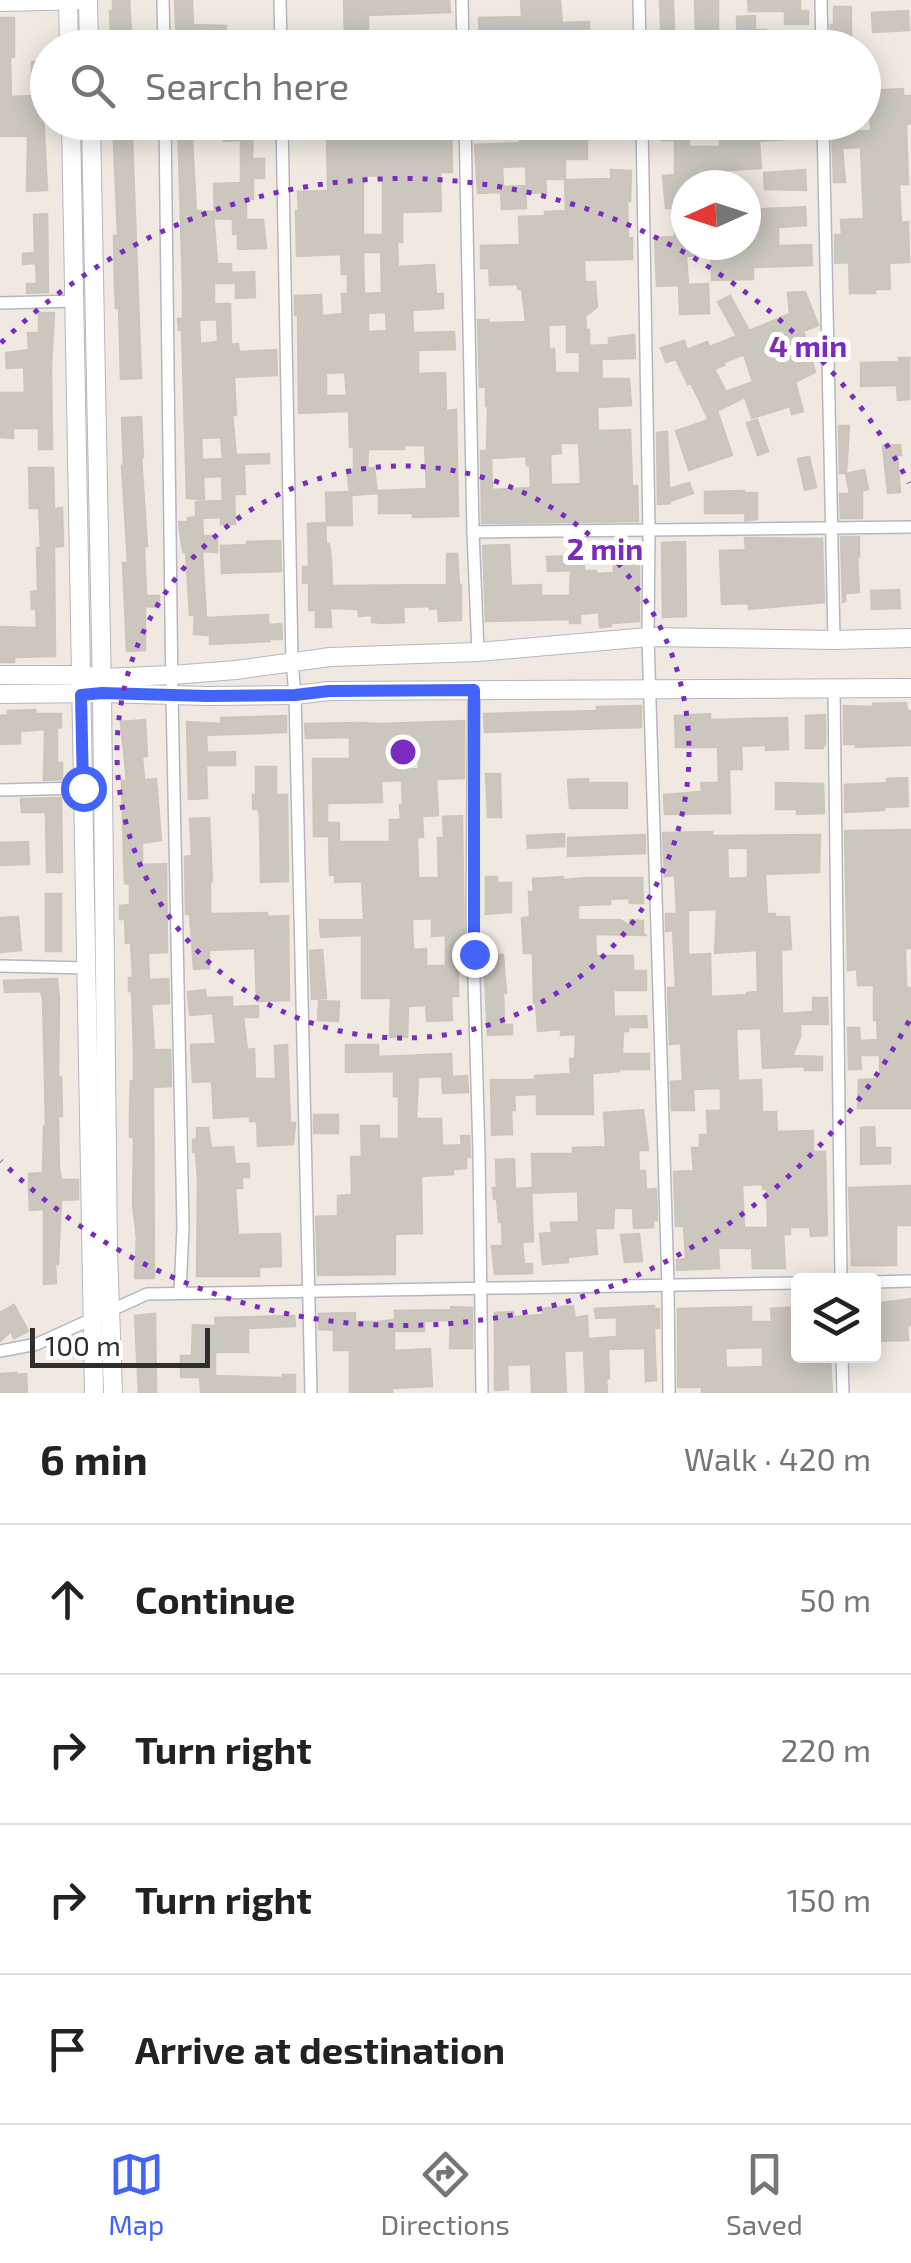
<!DOCTYPE html>
<meta charset="utf-8">
<style>
:root{--surface:#fff;--page:#f6f6f6;--text:#222;--muted:#767676;--line:#e0e0e0;--accent:#4264fb}
body{margin:0;font-family:"Exo 2",sans-serif;background:var(--page);color:var(--text)}
.controls{position:absolute;right:30px;bottom:30px;display:grid;overflow:hidden;border-radius:10px;box-shadow:0 5px 25px #0003}
.controls button{width:90px;height:90px;display:grid;place-items:center;padding:0;border:0;border-bottom:2px solid var(--line);background:var(--surface);color:var(--text);font:50px sans-serif}
.compass{position:absolute;left:671px;top:170px;width:90px;height:90px;border-radius:50%;background:var(--surface);box-shadow:0 5px 25px #0003;rotate:267deg}
.scale{position:absolute;left:30px;bottom:25px;width:180px;box-sizing:border-box;padding-left:10px;border:5px solid #2e2e2e;border-top:0;font-size:28px;line-height:35px;white-space:nowrap;color:#2e2e2e;-webkit-text-stroke:8px #fff;paint-order:stroke}
.stop{position:absolute;width:30px;height:30px;margin:-22px;border:8px solid #4264fb;border-radius:50%;background:#fff}
.stop.end{background:#4264fb;border-color:#fff;box-shadow:0 2px 10px #0008}
.list{margin:0;padding:0;list-style:none}
h2{display:flex;justify-content:space-between;align-items:center;height:130px;margin:0;padding:0 40px;font-size:42px}
h2 small{font-size:32px;font-weight:400;color:var(--muted)}
.list li{display:grid;grid-template-columns:65px 1fr auto;gap:30px;align-items:center;box-sizing:border-box;height:150px;padding:0 40px;border-top:2px solid var(--line)}
.list b{display:block;font-size:38px;white-space:nowrap}
.list em{font-size:32px;font-style:normal;color:var(--muted)}
.icon{flex:none;width:55px;height:55px;fill:none;stroke:currentColor;stroke-width:2;stroke-linecap:round;stroke-linejoin:round}
.map{position:relative;flex:none;width:911px;height:1393px;overflow:hidden}
.search{position:absolute;background:var(--surface);box-shadow:0 5px 25px #0003;left:30px;right:30px;top:30px;height:110px;display:flex;align-items:center;gap:25px;box-sizing:border-box;padding:0 35px;border-radius:55px;color:var(--muted);font-size:38px}
.sheet{height:730px;background:var(--surface)}
nav{display:flex;justify-content:space-around;align-items:center;box-sizing:border-box;height:140px;border-top:2px solid var(--line);background:var(--surface);font-size:28px;color:var(--muted)}
nav a{display:grid;justify-items:center;gap:5px}
nav .on{color:var(--accent)}
.map>svg:first-child{display:block}
</style>
<div class="map">
<svg width="911" height="1393" viewBox="0 0 911 1393">
<rect width="100%" height="100%" fill="#efe9e1"/>
<g fill="#cbc7bf" stroke="#cbc5ba" stroke-width="2.5" fill-rule="evenodd">
<polygon points="113,0 129,0 132,48 114,48 115,34 111,34 110,11 113,11"/>
<polygon points="175,0 192,0 193,25 226,26 225,47 177,48"/>
<polygon points="344,0 449,0 450,12 368,15 368,40 345,40"/>
<polygon points="521,0 560,0 562,23 589,22 589,39 543,40 543,43 529,43 529,48 480,48 479,18 522,17"/>
<polygon points="660,0 673,0 674,36 696,36 695,0 718,0 718,48 662,48"/>
<polygon points="748,0 800,0 800,11 808,11 808,24 785,24 785,11 749,11"/>
<polygon points="834,7 851,7 851,45 831,46 831,25 834,25"/>
<polygon points="908,11 909,30 873,32 872,13"/>
<polygon points="755,16 755,30 766,30 766,48 738,48 737,17"/>
<polygon points="0,18 14,18 14,57 10,57 11,97 32,96 32,62 43,62 42,92 47,190 27,191 28,136 0,136"/>
<polygon points="903,89 903,96 911,96 911,123 906,124 908,184 899,184 901,223 908,222 909,262 889,263 890,289 875,289 875,293 850,293 849,262 835,263 835,235 842,235 841,220 864,219 861,147 842,148 845,182 834,182 832,127 851,127 851,132 871,131 870,91"/>
<polygon points="113,122 133,122 134,137 132,137 141,378 121,379 119,308 116,308 115,290 114,236 118,236"/>
<path d="M178,122H191L196,211L213,212L217,264H231V273L254,272L255,297L236,298V283H214V304H230L231,345L238,344L239,352L276,350L277,375L234,377L236,415H232L236,455L269,454V463L244,464L245,494H234L235,524H221V517L202,518L203,536H217V552L202,551L206,618L268,615V625L281,624L282,639H269V641L210,644V635L194,634L195,615H190L186,552H183L179,522H188V518L196,517V502L223,501L222,476L203,477L204,499L187,498L182,330H179L178,319H183V290ZM217,319L218,342L200,344L199,320ZM221,437L223,459L202,460L201,438Z"/>
<polygon points="253,122 252,159 264,159 264,178 253,178 253,199 246,199 246,220 263,220 266,248 238,249 238,234 233,234 233,219 215,218 214,184 241,183 241,140 224,141 223,123"/>
<path d="M308,122H451L452,172H440L441,211L402,212V242H397L398,267L434,265L436,294H443V308L412,310L413,333L454,332L455,349L418,350V374L445,373L446,411L456,410L458,516L413,517V513H379V491L427,489L425,445H404V449H368L367,469L374,468L377,493L351,495L352,525H327L326,493L350,492L347,470H354V447H350L349,411L299,413L298,315H295V296L321,295L322,316L343,314L342,294H348V274H342L341,254L297,256L296,211H299L298,192L328,191L327,138H308ZM383,175V235H363V176ZM363,252H381L382,293L364,294ZM386,312L387,331L368,332V313ZM345,372L347,396H326V373Z"/>
<polygon points="524,122 582,122 583,140 587,140 587,159 565,159 565,179 545,179 546,192 527,193 526,166 502,167 503,187 525,186 526,208 502,209 501,192 478,193 475,145 520,143 520,132 524,132"/>
<polygon points="720,122 759,122 759,129 798,128 798,138 759,141 761,168 726,170 727,185 708,185 708,182 684,185 686,245 751,247 751,226 748,226 747,210 805,207 806,225 778,227 778,246 811,245 812,265 753,267 753,279 712,280 711,254 686,256 688,285 708,284 709,313 680,314 679,285 657,286 655,238 675,237 674,208 666,208 663,176 675,175 675,140 662,140 661,129 689,128 689,147 720,147"/>
<path d="M611,170L631,171L630,201H627L628,239L632,238V259L584,260L585,282H595L597,307L585,316L586,330H589V346L609,345V338L634,335L635,358L601,359L602,379H629L631,405L597,407L598,431L630,430L632,486H637L638,521L482,523L481,451H487L488,406H486V386L480,387L478,320H488L489,323L526,322L522,289H518V284L490,285L489,268H481V246L520,245L519,217L545,216V212L566,211L565,180L611,179ZM567,324V352H580V373H555L554,349L549,350L548,325ZM560,443H579L581,484L551,485L550,454L561,453ZM526,456L527,465H530L531,488L492,490L491,458Z"/>
<polygon points="805,170 806,190 765,189 764,173"/>
<polygon points="47,214 48,292 27,293 27,284 37,284 36,263 23,264 23,254 35,253 34,215"/>
<path d="M805,292L818,325L803,331L815,372L795,382L803,411L792,414L790,406L752,418L745,397L717,411L732,455L689,470L676,431L709,420L691,383L688,384L676,359L666,362L661,348L684,341L687,350L707,342L710,347L737,336L718,302L730,296L749,331L790,314L788,293ZM744,354L753,382L726,392L714,369L724,365L722,363Z"/>
<polygon points="39,313 54,313 51,367 52,449 39,449 39,428 13,428 13,438 0,437 0,393 25,393 24,367 7,368 6,353 29,350 28,333 39,333"/>
<polygon points="899,358 909,358 909,399 898,400 897,385 861,386 861,363 899,362"/>
<polygon points="141,417 143,457 141,457 147,546 144,546 146,596 159,596 159,607 145,606 145,650 127,651 123,563 128,563 122,466 124,466 122,418"/>
<polygon points="757,420 768,451 758,455 747,423"/>
<polygon points="839,426 849,426 846,473 840,473"/>
<polygon points="667,432 669,489 689,483 693,493 670,501 670,503 658,504 657,433"/>
<polygon points="900,445 901,455 897,455 900,492 888,493 883,446"/>
<polygon points="809,457 816,487 805,490 798,459"/>
<polygon points="29,468 53,468 54,509 62,508 63,546 54,547 55,656 14,657 14,662 0,662 0,627 37,628 36,609 32,609 31,592 38,591 37,548 41,548 39,508 30,508"/>
<polygon points="864,470 868,489 862,491 862,518 841,518 840,494 850,494 846,474"/>
<polygon points="744,491 745,493 757,493 757,519 745,520 746,513 705,513 705,492"/>
<polygon points="325,523 326,544 329,544 331,560 332,586 447,585 447,554 457,554 459,585 461,585 461,620 439,621 438,608 430,609 430,606 403,607 404,622 385,623 372,622 372,615 359,616 358,609 330,608 331,627 316,627 316,610 309,610 309,583 303,583 303,567 309,567 308,524"/>
<polygon points="841,537 859,537 859,557 857,557 859,592 845,593 845,601 843,602"/>
<polygon points="745,538 822,539 824,602 749,609 749,603 722,604 720,551 746,550"/>
<polygon points="280,541 281,571 222,573 221,546 247,545 247,542"/>
<polygon points="685,542 686,616 663,617 662,543"/>
<polygon points="509,545 511,586 541,585 541,596 570,596 571,570 548,571 547,557 584,556 584,571 596,571 596,574 614,573 614,560 639,559 639,621 611,623 611,626 600,627 599,612 580,614 580,623 570,623 570,619 486,621 483,546"/>
<polygon points="899,590 900,608 872,609 871,591"/>
<polygon points="906,703 907,711 911,711 911,745 856,747 856,744 844,744 844,706 873,707 873,704"/>
<polygon points="641,706 641,727 485,732 484,714 597,711 597,707"/>
<polygon points="35,710 36,714 61,714 61,727 57,728 57,763 62,763 62,779 44,780 45,729 20,731 20,743 0,744 0,716 8,715 8,711"/>
<polygon points="710,714 710,720 787,718 788,749 766,750 766,745 741,746 742,769 729,769 730,813 665,814 664,795 702,792 701,783 719,783 718,747 676,747 675,716"/>
<polygon points="825,715 825,745 823,745 823,748 806,748 806,716"/>
<polygon points="286,716 286,732 206,735 207,753 235,752 235,765 206,765 207,798 189,799 187,722 221,724 221,718"/>
<polygon points="145,720 147,756 142,757 144,780 156,779 161,840 142,843 142,865 166,864 167,952 148,953 149,980 168,979 169,1003 151,1004 154,1050 170,1050 171,1086 153,1087 154,1278 135,1278 137,1238 133,1205 134,1137 130,1137 130,1108 131,1081 134,1081 134,1052 132,991 129,991 129,978 133,978 131,942 126,943 125,919 120,919 120,906 130,905 130,884 125,883 124,860 122,781 127,781 121,722"/>
<path d="M464,721V778L436,779L438,815L422,816L423,837H417L418,878H439L438,838H444L443,817L462,816L464,955H458V996H451L452,1020L427,1021L426,1005L408,1006L407,1037H390L391,998H362V935L321,937L320,920H364L362,881L335,882V875H330L329,836H314L313,759H350V737L306,738L305,724L359,723L382,724ZM394,743H417L419,769L395,770ZM402,780L403,805H400L401,820H390V842H339V823H327V803L382,802L381,781ZM432,918V936L446,935V966H426V949L413,950L412,919Z"/>
<polygon points="256,767 276,767 276,795 287,795 288,881 261,882 260,816 259,809 253,809 253,795 256,795"/>
<polygon points="486,774 500,774 501,817 488,817"/>
<polygon points="907,778 908,806 884,807 884,810 845,812 845,785 887,783 887,779"/>
<polygon points="588,779 588,783 627,783 627,808 570,808 568,780"/>
<polygon points="776,783 823,784 824,813 797,814 797,809 776,809"/>
<polygon points="61,798 62,872 47,872 46,812 22,812 21,799"/>
<polygon points="209,818 212,881 210,882 210,914 267,913 267,917 288,916 289,1000 257,1001 255,948 209,950 209,968 194,969 190,914 186,914 185,857 192,856 190,819"/>
<polygon points="911,830 911,948 905,948 906,988 911,988 911,1108 858,1108 859,1080 880,1079 880,1055 860,1055 861,1069 849,1069 848,1028 859,1028 860,1041 878,1040 877,1020 874,1020 874,985 858,985 857,969 848,970 845,831"/>
<path d="M712,832V836L820,835L819,872L765,874L767,914H775V917H789L791,949L781,950L782,1014L813,1012V998H827L828,1024H800V1037L792,1056L822,1057V1070H805V1066L763,1068L761,1028L736,1029L738,1081L761,1080L762,1112H776L777,1132L813,1131V1152H825L827,1235L811,1236L810,1227H790V1234H783L785,1268H753L752,1248H718L719,1268L677,1270V1260L686,1259L684,1226H676L674,1172L694,1171L692,1148H700V1135H708L707,1111H721V1088L693,1089L694,1110H672L671,1082L683,1081L681,1043L670,1044L668,988H676L673,930L666,931V914H677L675,875L665,876L663,833ZM727,848H748V876L746,878L728,879ZM717,909L715,953L757,950L758,992L747,993V995L711,997L710,954L688,955V910ZM763,1184V1189H767L768,1228H744L742,1185Z"/>
<polygon points="564,834 564,846 528,848 527,836"/>
<polygon points="645,835 645,853 568,856 568,838"/>
<polygon points="28,842 29,864 0,865 0,843"/>
<polygon points="486,877 497,877 497,883 511,883 511,912 486,914"/>
<polygon points="563,877 563,880 586,878 642,878 643,903 630,903 629,898 610,899 610,904 578,905 578,920 620,920 630,926 630,920 643,921 643,933 645,935 595,934 596,956 633,956 633,971 646,971 646,990 613,990 614,1017 646,1016 647,1027 628,1027 628,1031 623,1031 622,1054 649,1054 649,1069 619,1069 619,1071 592,1073 593,1114 537,1114 537,1094 514,1095 515,1110 511,1110 512,1134 492,1135 491,1080 536,1080 535,1076 571,1074 570,1059 575,1059 576,1034 561,1035 561,1029 538,1031 536,1003 534,1003 533,953 524,953 522,918 530,917 529,892 534,892 533,879"/>
<rect x="46" y="894" width="15" height="57"/>
<polygon points="18,917 21,950 0,952 0,918"/>
<polygon points="322,950 326,998 312,999 310,951"/>
<polygon points="503,955 506,993 503,993 504,1025 512,1025 512,1034 488,1035 484,957"/>
<polygon points="57,979 59,1000 58,1077 61,1077 62,1116 58,1116 59,1169 61,1180 78,1180 78,1199 61,1200 58,1264 55,1264 56,1283 44,1284 44,1209 30,1210 29,1192 29,1174 43,1173 44,1126 46,1126 43,999 41,991 5,992 4,981"/>
<polygon points="205,990 206,998 232,997 232,1007 258,1006 258,1017 243,1017 247,1050 254,1049 255,1079 276,1079 275,1046 287,1045 290,1123 295,1123 293,1144 258,1146 257,1121 250,1121 250,1116 214,1118 212,1081 193,1082 191,1045 216,1044 213,1013 190,1015 188,992"/>
<polygon points="319,1001 339,1002 338,1021 318,1020"/>
<polygon points="346,1045 378,1045 378,1057 451,1054 452,1077 467,1076 468,1092 443,1093 442,1076 418,1077 416,1119 441,1119 442,1146 462,1145 461,1136 469,1136 470,1157 466,1157 466,1168 453,1169 453,1174 421,1176 422,1233 395,1234 395,1274 318,1275 316,1217 338,1216 338,1196 352,1195 351,1157 362,1157 361,1126 379,1126 379,1139 399,1139 399,1097 394,1096 394,1071 346,1072"/>
<polygon points="643,1110 648,1150 638,1150 639,1171 645,1171 646,1190 656,1189 657,1220 653,1220 653,1227 634,1228 633,1208 614,1208 613,1228 595,1228 597,1254 568,1257 568,1262 543,1264 540,1234 552,1233 551,1223 579,1222 578,1191 533,1193 532,1154 573,1154 573,1148 606,1147 604,1113"/>
<rect x="314" y="1115" width="24" height="18"/>
<polygon points="874,1127 875,1148 890,1148 890,1163 861,1164 861,1128"/>
<polygon points="197,1128 208,1128 211,1148 233,1147 235,1164 249,1164 249,1177 242,1177 242,1188 235,1188 238,1235 280,1234 281,1266 259,1267 259,1276 197,1276 198,1180 196,1152 193,1152 193,1140 197,1139"/>
<polygon points="514,1159 515,1189 531,1188 533,1241 522,1242 524,1264 532,1264 532,1273 495,1274 492,1246 503,1246 502,1222 499,1222 497,1198 494,1199 493,1188 497,1188 496,1160"/>
<polygon points="911,1186 911,1225 896,1225 896,1265 852,1265 849,1188"/>
<polygon points="639,1234 642,1261 625,1262 621,1235"/>
<polygon points="911,1299 911,1325 907,1325 908,1340 874,1341 874,1304"/>
<polygon points="14,1305 28,1331 14,1338 11,1331 0,1341 0,1313"/>
<polygon points="573,1306 575,1318 587,1316 588,1339 617,1337 617,1317 596,1318 595,1309 654,1306 654,1309 659,1309 659,1328 654,1328 656,1380 646,1381 645,1348 608,1349 609,1378 606,1378 607,1393 586,1393 584,1350 564,1351 566,1393 532,1393 531,1364 507,1365 508,1389 495,1390 495,1313 513,1312 513,1317 543,1315 543,1309"/>
<polygon points="451,1307 472,1308 472,1348 450,1348 451,1320 424,1321 424,1331 394,1331 394,1351 430,1349 432,1386 392,1388 392,1392 350,1392 350,1350 334,1350 334,1330 319,1329 319,1314 355,1313 355,1322 378,1322 395,1320 395,1311 451,1310"/>
<path d="M751,1307V1322H772L771,1309L798,1307V1356H830L832,1393H702V1387H678V1309ZM763,1347V1367L726,1368L725,1348Z"/>
<polygon points="155,1314 156,1393 139,1393 135,1316"/>
<polygon points="294,1316 295,1326 248,1328 248,1352 215,1352 215,1376 283,1378 283,1375 295,1375 295,1393 201,1392 200,1377 181,1377 181,1356 192,1356 193,1325 216,1326 215,1318"/>
<polygon points="16,1373 16,1375 26,1374 27,1393 0,1393 0,1374"/>
</g>
<g fill="none" stroke-linecap="round" stroke-linejoin="round">
<g stroke="#b4b7c1" stroke-width="14">
<g id="street">
<polyline points="163,0 164,48"/>
<polyline points="280,0 281,48"/>
<polyline points="462,0 463,48"/>
<polyline points="639,0 640,48"/>
<polyline points="821,0 822,48"/>
<polyline points="165,122 172,696 183,1227 180,1293"/>
<polyline points="282,122 292,661 295,695 311,1393"/>
<polyline points="465,122 473,532 478,652"/>
<polyline points="642,122 649,530 648,637 668,1285 669,1393"/>
<polyline points="823,122 834,640"/>
<polyline points="0,303 75,301"/>
<polyline points="473,532 911,527"/>
<polyline points="834,687 841,1280"/>
<polyline points="474,690 472,913 479,1151 482,1393"/>
<polyline points="0,790 83,788"/>
<polyline points="0,966 87,968"/>
<polyline points="874,1282 911,1281"/>
<polyline points="0,1351 37,1344 147,1294 798,1283"/>
<polyline points="842,1356 843,1393"/>
</g>
</g>
<g stroke="#b4b7c1" stroke-width="20">
<g id="secondary">
<polyline points="68,0 69,48"/>
<polyline points="88,0 89,48"/>
<polyline points="0,2 88,0"/>
<polyline points="71,122 94,1393"/>
<polyline points="91,122 102,693 108,1251 113,1393"/>
<polyline points="0,675 81,675 102,678 172,675 236,670 330,657 478,652 648,637 834,640 911,638"/>
<polyline points="0,694 102,693 207,696 295,695 329,691 911,688"/>
</g>
</g>
<use href="#street" stroke="#fff" stroke-width="11"/>
<use href="#secondary" stroke="#fff" stroke-width="18"/>
</g>
<g fill="none" stroke-linecap="round" stroke-linejoin="round">
<polyline stroke="#4264fb" stroke-width="12" points="83,788 81,695 102,693 208,696 295,695 329,691 474,690 474,954"/>
</g>
<g fill="none" stroke="#7b2cbf" stroke-width="5" stroke-dasharray="5 10">
<circle cx="403" cy="752" r="286"/>
<path d="M909 1021A573 573 0 0 1 1 1161M1 343A573 573 0 0 1 909 483"/>
</g>
<circle cx="403" cy="752" r="15" fill="#7b2cbf" stroke="#fff" stroke-width="5"/>
<g font-size="30" text-anchor="middle" font-weight="bold" fill="#7b2cbf" stroke="#fff" stroke-width="10" stroke-linejoin="round" paint-order="stroke">
<text x="808" y="357">4 min</text>
<text x="605" y="560">2 min</text>
</g>
</svg>
<div class="controls">
<button><svg class="icon" aria-label="layers" viewBox="0 0 24 24"><path d="M12 4l9 5-9 5-9-5zM3 14l9 5 9-5"/></svg></button>
</div>
<svg class="compass" viewBox="-18 -18 36 36"><path d="M0-13l5 13h-10z" fill="#e53935"/><path d="M0 13l5-13h-10z" fill="#767676"/></svg>
<div class="scale">100 m</div>
<div class="stop" style="left:83px;top:788px"></div>
<div class="stop end" style="left:474px;top:954px"></div>
<div class="search"><svg class="icon" aria-label="search" viewBox="0 0 24 24"><circle cx="10" cy="10" r="6"/><path d="M15 15l6 6"/></svg>Search here</div>
</div>
<section class="sheet">
<h2>6 min<small>Walk · 420 m</small></h2>
<ul class="list">
<li><svg class="icon" aria-label="ahead" viewBox="0 0 24 24"><path d="M12 20V5M6 11l6-6 6 6"/></svg><div><b>Continue</b></div><em>50 m</em></li>
<li><svg class="icon" aria-label="right" viewBox="0 0 24 24"><path d="M7 20v-9h11M14 6l5 5-5 5"/></svg><div><b>Turn right</b></div><em>220 m</em></li>
<li><svg class="icon" aria-label="right" viewBox="0 0 24 24"><path d="M7 20v-9h11M14 6l5 5-5 5"/></svg><div><b>Turn right</b></div><em>150 m</em></li>
<li><svg class="icon" aria-label="arrive" viewBox="0 0 24 24"><path d="M6 21V4h12l-3 4 3 4H6"/></svg><div><b>Arrive at destination</b></div></li>
</ul>
</section>
<nav>
<a class="on"><svg class="icon" aria-label="map" viewBox="0 0 24 24"><path d="M3 6l6-2 6 2 6-2v14l-6 2-6-2-6 2zM9 4v14M15 6v14"/></svg>Map</a>
<a><svg class="icon" aria-label="directions" viewBox="0 0 24 24"><path d="M12 3l9 9-9 9-9-9zM9 14v-3h6M13 9l2 2-2 2"/></svg>Directions</a>
<a><svg class="icon" aria-label="saved" viewBox="0 0 24 24"><path d="M7 4h10v16l-5-4-5 4z"/></svg>Saved</a>
</nav>
